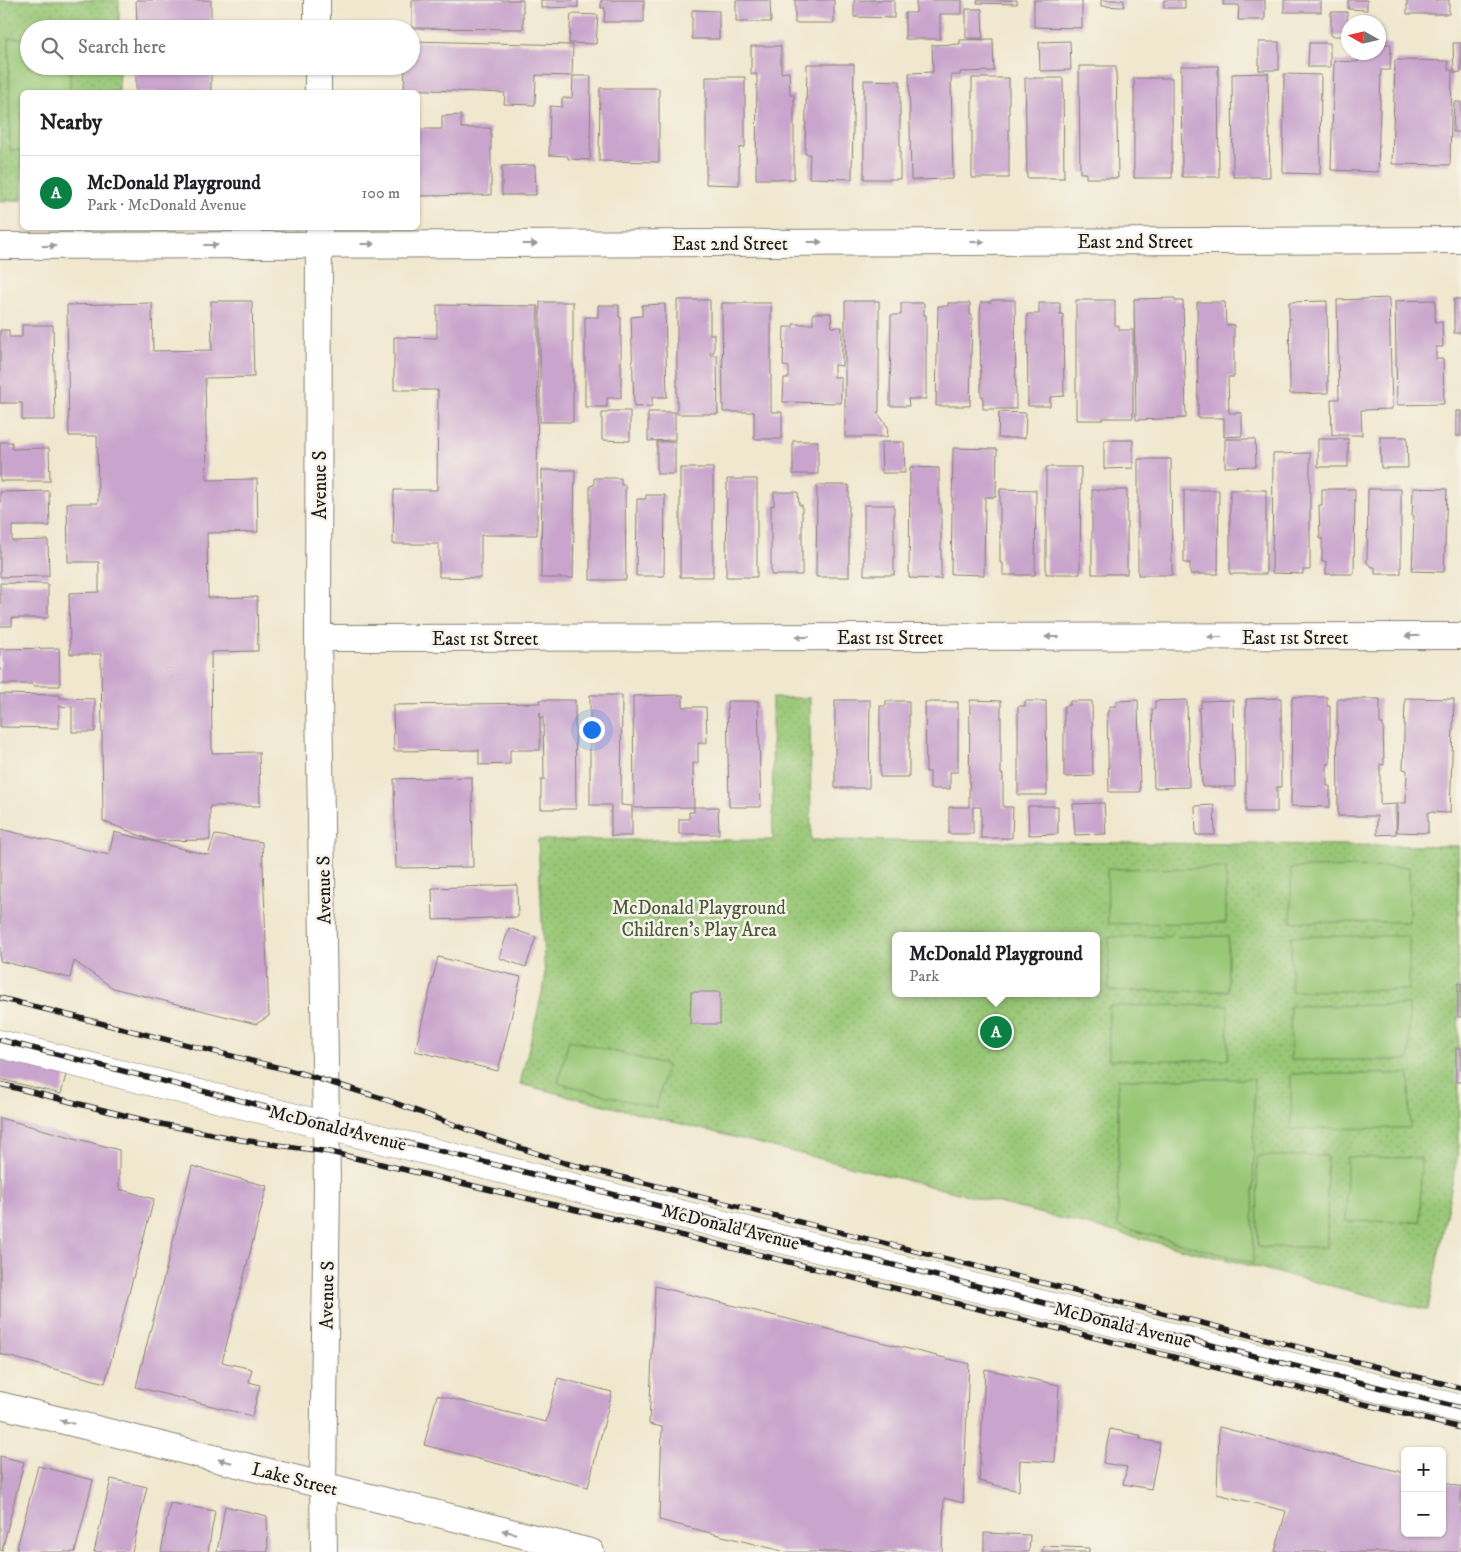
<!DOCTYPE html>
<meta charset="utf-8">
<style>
:root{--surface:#fff;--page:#f6f6f6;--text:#202124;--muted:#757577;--line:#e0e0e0;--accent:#0b8043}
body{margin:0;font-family:"IM FELL DW Pica",serif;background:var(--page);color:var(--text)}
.controls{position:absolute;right:15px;bottom:15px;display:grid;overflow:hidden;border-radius:8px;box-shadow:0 1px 4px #0004}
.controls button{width:45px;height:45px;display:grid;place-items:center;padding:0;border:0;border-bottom:1px solid var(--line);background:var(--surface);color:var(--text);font:25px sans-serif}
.compass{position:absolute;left:1341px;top:15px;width:45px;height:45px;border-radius:50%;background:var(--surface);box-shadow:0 1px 4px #0004;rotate:278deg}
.you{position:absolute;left:591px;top:729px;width:18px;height:18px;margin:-12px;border:4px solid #fff;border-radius:50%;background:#1a73e8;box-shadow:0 0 0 8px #1a73e833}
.badge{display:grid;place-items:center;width:32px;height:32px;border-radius:50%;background:var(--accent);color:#fff;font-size:16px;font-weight:700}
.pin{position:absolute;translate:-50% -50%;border:2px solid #fff;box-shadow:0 1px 5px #0006}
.popup{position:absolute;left:892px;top:932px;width:208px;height:65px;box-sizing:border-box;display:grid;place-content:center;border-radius:8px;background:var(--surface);filter:drop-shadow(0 1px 4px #0005);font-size:16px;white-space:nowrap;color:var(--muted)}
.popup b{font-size:19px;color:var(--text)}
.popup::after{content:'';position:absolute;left:50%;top:100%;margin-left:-10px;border:10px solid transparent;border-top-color:var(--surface)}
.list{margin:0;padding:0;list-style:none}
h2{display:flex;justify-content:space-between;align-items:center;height:65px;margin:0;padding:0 20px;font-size:21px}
h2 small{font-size:16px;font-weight:400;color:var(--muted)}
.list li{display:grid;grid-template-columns:32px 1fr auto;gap:15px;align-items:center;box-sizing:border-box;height:75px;padding:0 20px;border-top:1px solid var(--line)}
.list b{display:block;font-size:19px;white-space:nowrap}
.list p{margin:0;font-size:16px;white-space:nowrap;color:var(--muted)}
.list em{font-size:16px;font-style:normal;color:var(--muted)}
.icon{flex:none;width:28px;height:28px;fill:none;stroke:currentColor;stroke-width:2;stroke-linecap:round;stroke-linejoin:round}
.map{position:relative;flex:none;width:1461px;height:1552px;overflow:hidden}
.search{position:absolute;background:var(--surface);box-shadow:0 1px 4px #0004;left:20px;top:20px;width:400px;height:55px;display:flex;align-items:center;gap:12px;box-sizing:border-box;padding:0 18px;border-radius:28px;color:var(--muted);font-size:19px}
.panel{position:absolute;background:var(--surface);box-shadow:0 1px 4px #0004;left:20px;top:90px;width:400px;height:140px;border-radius:8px}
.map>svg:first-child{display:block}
</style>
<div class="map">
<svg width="1461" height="1552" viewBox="0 0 1461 1552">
<defs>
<pattern id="park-dots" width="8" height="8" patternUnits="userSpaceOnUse" patternTransform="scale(1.25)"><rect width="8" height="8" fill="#98c776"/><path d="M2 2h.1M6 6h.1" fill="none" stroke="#82aa66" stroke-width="1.8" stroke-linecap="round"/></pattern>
</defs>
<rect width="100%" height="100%" fill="#f7f3e8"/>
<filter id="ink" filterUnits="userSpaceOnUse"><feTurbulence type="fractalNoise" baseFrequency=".02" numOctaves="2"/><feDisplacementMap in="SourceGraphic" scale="10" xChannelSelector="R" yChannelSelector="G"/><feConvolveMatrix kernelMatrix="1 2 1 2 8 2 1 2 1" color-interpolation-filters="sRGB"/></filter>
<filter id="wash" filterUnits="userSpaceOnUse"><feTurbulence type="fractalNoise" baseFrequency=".0096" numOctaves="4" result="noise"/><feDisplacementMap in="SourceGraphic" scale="20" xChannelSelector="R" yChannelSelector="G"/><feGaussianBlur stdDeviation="1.12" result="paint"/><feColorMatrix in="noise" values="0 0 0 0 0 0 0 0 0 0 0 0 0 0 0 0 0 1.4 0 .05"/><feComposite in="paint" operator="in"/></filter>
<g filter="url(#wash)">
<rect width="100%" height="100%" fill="#f0e7ce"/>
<g fill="url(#park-dots)" stroke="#5a7249" fill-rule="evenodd">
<polygon points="0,0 119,0 119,29 29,29 29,66 119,66 119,92 22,92 22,200 0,201"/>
<path d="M772,698H810L811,840L1458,846L1459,1147L1428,1310L520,1084L545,981L538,840H773ZM896,936H1096V993H896Z"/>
</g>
<g fill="#98c776" stroke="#5a7249">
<polygon points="9,38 29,38 29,66 70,66 70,92 22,92 22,150 10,150"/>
<polygon points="1409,867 1409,922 1291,922 1291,868"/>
<polygon points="1226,868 1226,923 1108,924 1107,869"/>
<polygon points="1228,936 1228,991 1109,991 1109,937"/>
<polygon points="1291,936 1409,936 1409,990 1291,991"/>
<polygon points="1228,1005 1228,1060 1109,1060 1109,1006"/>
<polygon points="1409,1005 1409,1060 1291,1060 1290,1006"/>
<polygon points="569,1040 667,1065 656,1108 558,1083"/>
<polygon points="1291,1074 1409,1074 1410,1128 1291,1129"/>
<polygon points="1118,1079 1254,1079 1253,1263 1118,1226"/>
<polygon points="1257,1156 1327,1156 1327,1247 1258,1247"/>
<polygon points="1347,1157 1421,1158 1420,1222 1346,1221"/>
</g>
<g id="blocks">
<g fill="#c9a4cd">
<polygon points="136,0 211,0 211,29 119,29 119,22 137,23"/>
<polygon points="412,0 523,0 523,29 412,28"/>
<polygon points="541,0 578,0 578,7 541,8"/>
<polygon points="601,0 644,0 644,22 604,22 605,8 601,8"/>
<polygon points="736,0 770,0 771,22 736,22"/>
<rect x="795" y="0" width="39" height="23"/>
<polygon points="854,0 894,0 894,18 854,17"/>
<polygon points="916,0 962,0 962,14 940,14 940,39 905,39 905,13 916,13"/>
<polygon points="977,0 1017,0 1017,4 977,3"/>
<polygon points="1034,0 1082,0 1082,28 1034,27"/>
<polygon points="1101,0 1124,0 1124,7 1101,6"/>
<rect x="1164" y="0" width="21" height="8"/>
<polygon points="1223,0 1265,0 1265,20 1238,20 1239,5 1223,5"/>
<rect x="1284" y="0" width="37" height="12"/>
<polygon points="1348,0 1367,0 1367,10 1348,9"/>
<rect x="1407" y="0" width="42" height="14"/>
<polygon points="966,9 982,9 983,38 966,38"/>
<polygon points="692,10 719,11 719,39 692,39"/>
<polygon points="1331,12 1347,12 1348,36 1331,36"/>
<polygon points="571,14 598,15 596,44 569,43"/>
<polygon points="993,39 994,71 960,72 960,75 951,75 953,179 911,180 909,73 933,72 932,45 960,44 960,40"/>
<polygon points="411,41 573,45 572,76 536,75 535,105 504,104 505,93 404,89 405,66 411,66"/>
<polygon points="1070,41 1071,70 1040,71 1039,42"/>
<rect x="1259" y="42" width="20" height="28"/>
<polygon points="1309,43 1330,43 1330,67 1308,67"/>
<polygon points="1453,43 1461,43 1461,72 1454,73"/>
<polygon points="1378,44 1391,44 1390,70 1381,70 1378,172 1331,170 1334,61 1358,62 1358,52 1378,52"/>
<polygon points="751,46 781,46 781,73 789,72 790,95 794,95 794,179 756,179 757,74 751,74"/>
<polygon points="1395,60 1448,61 1448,70 1452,70 1450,165 1392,164"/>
<polygon points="807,64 854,64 852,179 809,178 810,154 805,154"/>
<polygon points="119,66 211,66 211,92 136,92 136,68 119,68"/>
<polygon points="1079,66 1116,66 1118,178 1086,178 1086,173 1080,173"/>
<polygon points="1181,66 1218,66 1219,177 1182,177"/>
<polygon points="1268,73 1270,177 1233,177 1232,74"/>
<polygon points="1284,74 1321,75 1320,174 1283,173"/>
<polygon points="573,76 591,76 590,160 568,159 568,156 549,155 550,106 562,107 562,98 572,98"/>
<polygon points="706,77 745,77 745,147 739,148 739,185 706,184"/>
<rect x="972" y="78" width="37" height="100"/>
<polygon points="1025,78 1063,78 1064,178 1027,178"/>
<rect x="1134" y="78" width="38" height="100"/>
<polygon points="864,80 900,81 900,179 864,179"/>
<polygon points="600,88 659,88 659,162 599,161"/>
<polygon points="1454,102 1461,102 1461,132 1453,132"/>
<polygon points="461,115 461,128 491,128 491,195 418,196 418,129 442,129 442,116"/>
<polygon points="535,165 536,195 502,195 502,166"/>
<polygon points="1175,298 1175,301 1183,301 1186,418 1136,420 1134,299"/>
<polygon points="1389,298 1392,409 1361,410 1362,435 1332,435 1331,399 1339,399 1337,300"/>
<rect x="1454" y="299" width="7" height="34"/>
<polygon points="677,300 710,300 710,334 714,334 714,352 710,352 710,355 717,355 718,414 677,414"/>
<polygon points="992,300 1015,300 1016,409 983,409 983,396 981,396 980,313 981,302 991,302"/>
<polygon points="1076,300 1115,300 1115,325 1119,326 1119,330 1133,330 1133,418 1103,418 1103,420 1076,420"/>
<polygon points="1435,300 1435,322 1442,322 1443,347 1436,347 1436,359 1443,359 1444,404 1397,405 1395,301"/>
<polygon points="211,301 252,301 254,377 205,378 207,480 257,479 258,532 207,533 208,598 257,597 258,651 211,652 212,753 259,752 260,806 210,806 210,840 154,841 103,821 101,654 70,654 69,593 99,592 99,562 68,562 67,503 98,503 97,436 69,436 67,305 152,303 153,351 212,350"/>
<polygon points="845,301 879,301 879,412 877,412 888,427 887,437 845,437"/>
<polygon points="1327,301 1328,393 1290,394 1289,302"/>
<rect x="540" y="302" width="33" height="120"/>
<polygon points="1197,302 1225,302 1226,325 1234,325 1234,377 1228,377 1229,413 1242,413 1242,436 1224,437 1224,418 1198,418"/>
<polygon points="722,303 771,303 771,412 782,412 782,439 754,439 754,412 723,412"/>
<polygon points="901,303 924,303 924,315 926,315 926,399 908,399 909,406 890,406 891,315 901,315"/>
<polygon points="948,303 970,303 970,315 972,315 970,406 936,406 938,306 948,306"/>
<polygon points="1039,303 1060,303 1060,314 1063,314 1064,396 1050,397 1050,406 1028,406 1027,314 1039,314"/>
<polygon points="665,304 667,397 652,397 652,406 634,407 631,317 642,316 642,305"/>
<polygon points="437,305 538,306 537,535 481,535 481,578 439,577 439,544 393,544 394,490 437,490 438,390 394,390 394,337 437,338"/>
<polygon points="598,305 619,305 619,317 621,317 621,398 607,398 607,407 585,407 585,317 598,317"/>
<polygon points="813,313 831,313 832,327 842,327 842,366 834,365 834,377 841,377 841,403 783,402 784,378 789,378 789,367 783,366 784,327 793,327 793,324 813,324"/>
<polygon points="22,325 53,325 55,420 22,420 22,403 0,403 0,330 9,330 9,337 22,337"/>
<polygon points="608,411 630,411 630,441 602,440 602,413 607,413"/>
<rect x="1456" y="411" width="5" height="25"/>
<polygon points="648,412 675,412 675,440 648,441"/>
<polygon points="999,412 1026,413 1025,438 998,438"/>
<polygon points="1380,437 1407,437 1408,468 1381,468"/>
<polygon points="1225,439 1255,439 1256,466 1225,467"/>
<rect x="1318" y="439" width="30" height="28"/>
<polygon points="1104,440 1133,440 1133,468 1104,469"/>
<rect x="793" y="441" width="25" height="33"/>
<polygon points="0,442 12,442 12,449 49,448 50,481 0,481"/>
<rect x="657" y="442" width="18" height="32"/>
<polygon points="881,442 904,442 905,473 882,473"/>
<polygon points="953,448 997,449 996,497 985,497 984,575 951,574"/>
<polygon points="1310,453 1310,570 1303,570 1303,574 1272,573 1273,454"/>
<polygon points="1138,459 1171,459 1172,575 1138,575"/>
<polygon points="910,467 939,468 939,504 941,504 941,579 909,578"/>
<polygon points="1046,467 1081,467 1080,574 1046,574"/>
<rect x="680" y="468" width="33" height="109"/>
<polygon points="542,470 575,470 573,578 541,578"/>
<polygon points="594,478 621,478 621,485 625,485 626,580 590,580 590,486 594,485"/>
<polygon points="727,479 757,479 757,577 726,577"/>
<polygon points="817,485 849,485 849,577 816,577"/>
<polygon points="1413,488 1447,489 1444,572 1412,571 1414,516 1412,516"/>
<polygon points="1000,489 1036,490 1035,575 1003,575 1003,563 1000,563"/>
<polygon points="1322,489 1355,489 1354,574 1326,574 1326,561 1322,562 1322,538 1320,539 1319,505 1322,505"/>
<polygon points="1368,489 1401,489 1401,574 1375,574 1375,567 1372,567 1367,563"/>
<rect x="1092" y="490" width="35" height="84"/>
<polygon points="1184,490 1219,490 1218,574 1190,574 1190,563 1184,563"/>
<rect x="1230" y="490" width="36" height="84"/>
<polygon points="49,491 50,526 12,526 12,541 48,540 49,576 0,577 0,492"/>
<polygon points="774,492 798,492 799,505 802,505 802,575 771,575 771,505 774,506"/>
<polygon points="646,495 665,495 664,576 636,576 637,499 646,499"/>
<rect x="864" y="505" width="30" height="70"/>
<polygon points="0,583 48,584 48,618 12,618 12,626 0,626"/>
<polygon points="59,648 60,686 33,686 32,684 0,684 0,649"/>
<polygon points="0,694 60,695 60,698 95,699 95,732 72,732 72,707 59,706 59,728 0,727"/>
<polygon points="590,695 622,695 621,805 632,806 632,836 611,836 611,805 590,805"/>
<polygon points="683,695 683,707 706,707 707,743 698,743 698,763 693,763 694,807 634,808 633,696"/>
<polygon points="1292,697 1327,697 1327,706 1330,706 1330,764 1327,764 1327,786 1330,786 1330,807 1291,806"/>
<polygon points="1281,698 1281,787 1277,787 1277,812 1246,812 1246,699"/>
<polygon points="1405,698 1454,699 1450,813 1428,812 1428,833 1397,832 1398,803 1406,803 1407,770 1403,769"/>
<polygon points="1337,699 1380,699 1380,724 1383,724 1384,765 1380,764 1380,805 1396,804 1396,834 1377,835 1377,816 1338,816"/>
<polygon points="540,700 575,700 576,809 541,809 541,780 544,780 543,717 540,718 540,712 540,750 510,750 510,764 479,765 479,750 394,751 393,705 540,703"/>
<polygon points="835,700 870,700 869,788 835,788"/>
<polygon points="970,700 1001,701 1001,774 1003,774 1003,807 1013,807 1012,838 981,838 981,807 973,807 973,834 949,834 949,807 969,807"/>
<polygon points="1138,700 1140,792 1109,792 1107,712 1109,711 1110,706 1116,706 1117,701"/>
<polygon points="1187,700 1189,787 1154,788 1152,709 1155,709 1155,701"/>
<polygon points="1233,700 1235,787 1202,787 1199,708 1201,708 1201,701"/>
<polygon points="727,701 758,701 761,807 729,807"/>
<polygon points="886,701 909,701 909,777 880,777 880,706 886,706"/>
<polygon points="1025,701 1046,701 1047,795 1018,795 1018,706 1025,706"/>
<polygon points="1070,701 1092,701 1093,776 1064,777 1064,706 1070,705"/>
<polygon points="925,702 958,702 958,772 950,772 950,789 930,789 930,772 926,772"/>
<polygon points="472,777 473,867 396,868 394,779"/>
<polygon points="1104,803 1106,834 1075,835 1073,804"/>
<polygon points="1214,805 1215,835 1196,835 1195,806"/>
<polygon points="1028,806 1058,806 1058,834 1029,835"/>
<polygon points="694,807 718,807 719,834 679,834 679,819 689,819 689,812 694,812"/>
<polygon points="0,829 109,855 114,832 208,855 215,835 262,842 269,1016 256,1024 113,988 74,961 70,978 0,961"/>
<polygon points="517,885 518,917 433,920 432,888"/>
<polygon points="509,928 536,937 526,967 499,958"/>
<polygon points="438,957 521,977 498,1071 415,1051"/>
<rect x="1458" y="983" width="3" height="34"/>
<polygon points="691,992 720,992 720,1024 690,1024"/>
<polygon points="0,1045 69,1063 61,1094 0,1079"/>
<rect x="1456" y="1048" width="5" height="34"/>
<polygon points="0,1118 119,1150 119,1189 154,1199 105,1383 0,1354"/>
<polygon points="192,1166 267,1186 222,1362 252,1369 249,1382 260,1385 252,1416 136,1387"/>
<polygon points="655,1286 969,1364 963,1503 944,1498 942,1552 786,1552 659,1520 662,1427 649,1424"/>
<polygon points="985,1369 1059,1385 1055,1462 1020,1460 1019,1491 979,1481"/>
<polygon points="558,1378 612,1392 588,1487 424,1445 437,1395 546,1422"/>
<polygon points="1219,1427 1405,1473 1405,1533 1442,1533 1442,1482 1461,1487 1461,1552 1275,1552 1286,1511 1217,1494"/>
<polygon points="1110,1429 1140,1435 1140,1439 1160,1443 1151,1489 1123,1484 1127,1467 1103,1463"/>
<polygon points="0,1456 24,1462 2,1551 0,1550"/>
<polygon points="38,1466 93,1480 75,1552 16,1552"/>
<polygon points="111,1479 147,1487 132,1552 94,1552"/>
<polygon points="170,1503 215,1511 208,1552 161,1552"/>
<polygon points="225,1506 267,1516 268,1552 217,1552"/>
<polygon points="984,1533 1030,1535 1029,1552 984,1552"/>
<polygon points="1043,1546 1089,1548 1089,1552 1042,1552"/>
</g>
</g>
</g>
<g filter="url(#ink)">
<use href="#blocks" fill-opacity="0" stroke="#868275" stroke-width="1"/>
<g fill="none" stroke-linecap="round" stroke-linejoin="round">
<g stroke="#868275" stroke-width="28">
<g id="street">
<polyline points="317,0 317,29"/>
<polyline points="318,66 318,92"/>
<polyline points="319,228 318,638 327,1185 323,1485 324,1552"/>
<polyline points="0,246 1461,240"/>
<polyline points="318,638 1461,636"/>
<polyline points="0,1405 591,1552"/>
</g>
</g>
<g stroke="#868275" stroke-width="29">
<polyline id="secondary" points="0,1044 1461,1409"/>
</g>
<use href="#street" stroke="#fff" stroke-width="26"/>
<use href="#secondary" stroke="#fff" stroke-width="28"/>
<g stroke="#1c1c1c" stroke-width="5.5">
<g id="rail">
<polyline points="0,998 300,1073 384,1099 474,1132 565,1163 1461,1388"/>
<polyline points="0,1040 1461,1408"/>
<polyline points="0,1084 151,1122 241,1140 330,1152 623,1221 1461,1428"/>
</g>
</g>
<use href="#rail" stroke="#f7f3e8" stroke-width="4" stroke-dasharray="11" stroke-linecap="butt"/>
</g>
<defs><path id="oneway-solid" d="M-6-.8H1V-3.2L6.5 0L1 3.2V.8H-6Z" transform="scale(1.25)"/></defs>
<g fill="#999">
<use href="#oneway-solid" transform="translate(815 242)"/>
<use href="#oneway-solid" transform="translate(978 242)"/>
<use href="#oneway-solid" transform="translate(368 244)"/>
<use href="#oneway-solid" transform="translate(530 244)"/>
<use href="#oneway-solid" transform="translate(211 245)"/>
<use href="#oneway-solid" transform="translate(49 246)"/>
<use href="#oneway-solid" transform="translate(1412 636) rotate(180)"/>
<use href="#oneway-solid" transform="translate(802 637) rotate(180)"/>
<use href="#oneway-solid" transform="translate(1052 637) rotate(180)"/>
<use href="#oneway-solid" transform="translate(1215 637) rotate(180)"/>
<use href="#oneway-solid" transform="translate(67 1422) rotate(-166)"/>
<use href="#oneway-solid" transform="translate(225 1461) rotate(-166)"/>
<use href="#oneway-solid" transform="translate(509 1532) rotate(-166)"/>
</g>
</g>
<g text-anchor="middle" stroke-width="5" stroke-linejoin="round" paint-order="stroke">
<g font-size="19" fill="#1c1c1c" stroke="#f7f3e8">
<text x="1135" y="248">East 2nd Street</text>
<text x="730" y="250">East 2nd Street</text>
<text transform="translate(319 485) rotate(-90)" y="7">Avenue S</text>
<text x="890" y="644">East 1st Street</text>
<text x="1295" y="644">East 1st Street</text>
<text x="485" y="645">East 1st Street</text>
<text transform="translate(323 890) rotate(-91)" y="7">Avenue S</text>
<text transform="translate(338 1127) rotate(14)" y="7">McDonald Avenue</text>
<text transform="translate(731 1226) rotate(14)" y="7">McDonald Avenue</text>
<text transform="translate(326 1295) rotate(-89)" y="7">Avenue S</text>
<text transform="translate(1123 1324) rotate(14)" y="7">McDonald Avenue</text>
<text transform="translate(295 1478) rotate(14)" y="7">Lake Street</text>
</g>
<g font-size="19" fill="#47583c" stroke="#f7f3e8">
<text x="699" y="914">McDonald Playground<tspan x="699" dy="22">Children's Play Area</tspan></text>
</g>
</g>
</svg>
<div class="controls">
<button>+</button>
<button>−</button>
</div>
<svg class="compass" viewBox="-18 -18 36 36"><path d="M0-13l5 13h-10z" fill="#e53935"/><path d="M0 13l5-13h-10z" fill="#757577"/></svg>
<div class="you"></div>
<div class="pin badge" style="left:996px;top:1032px">A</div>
<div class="popup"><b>McDonald Playground</b>Park</div>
<div class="search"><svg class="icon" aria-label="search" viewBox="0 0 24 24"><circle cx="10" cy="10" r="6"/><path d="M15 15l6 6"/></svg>Search here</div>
<section class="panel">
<h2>Nearby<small></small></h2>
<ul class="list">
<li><span class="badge">A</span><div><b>McDonald Playground</b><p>Park · McDonald Avenue</p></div><em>100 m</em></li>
</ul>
</section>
</div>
